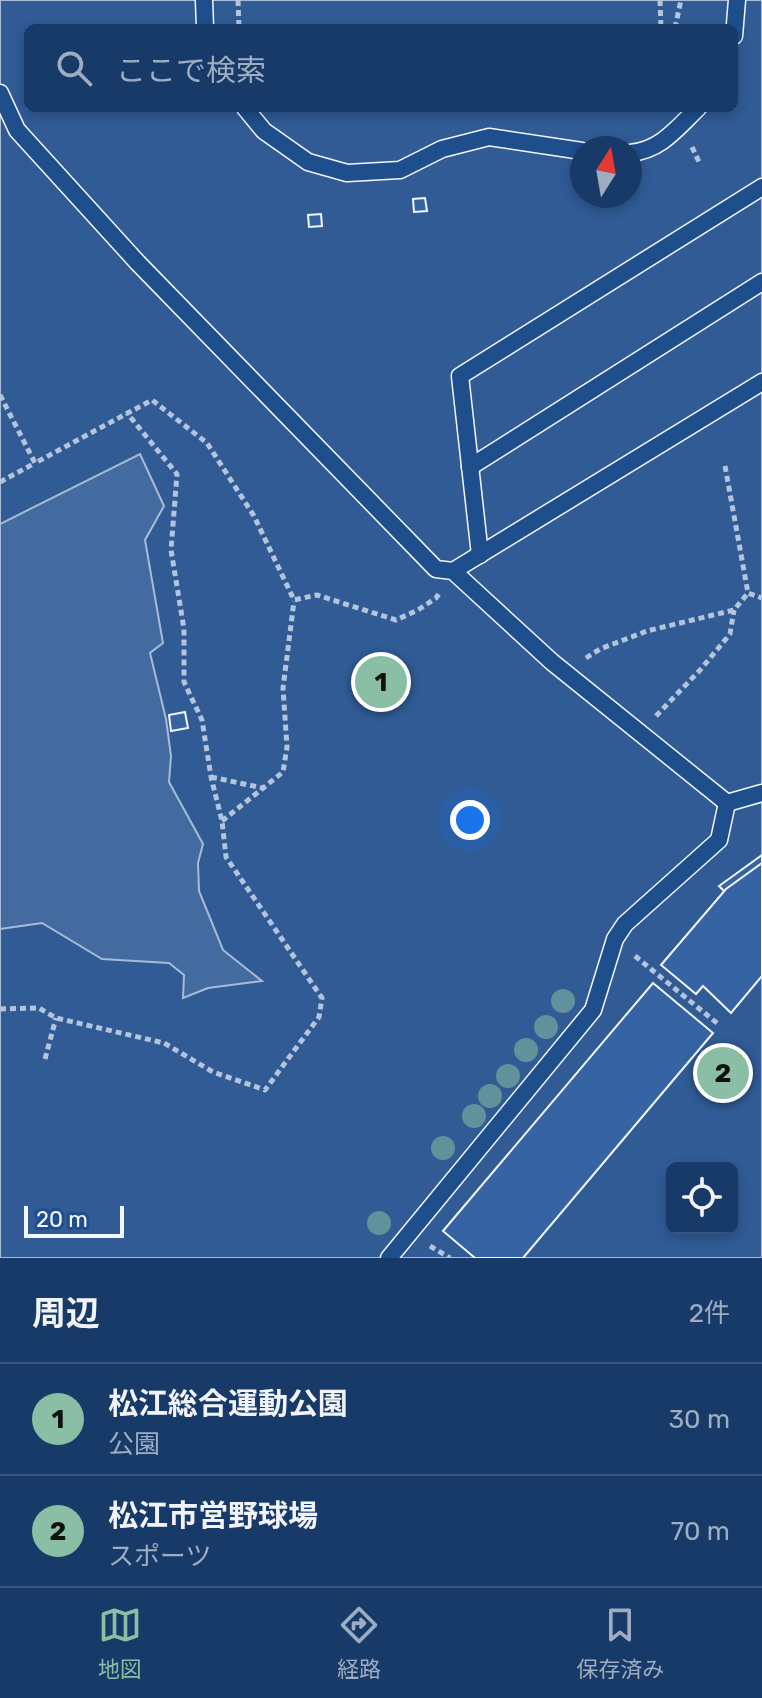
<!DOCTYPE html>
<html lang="ja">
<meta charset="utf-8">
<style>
:root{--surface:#173a69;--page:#20416f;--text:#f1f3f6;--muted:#9eadc0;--line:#36547d;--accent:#8abfa5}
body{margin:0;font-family:Rubik,"Noto Sans JP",sans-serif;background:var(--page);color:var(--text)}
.controls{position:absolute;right:24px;bottom:24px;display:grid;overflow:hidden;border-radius:12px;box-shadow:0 4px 12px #0003}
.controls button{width:72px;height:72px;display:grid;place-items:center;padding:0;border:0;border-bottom:2px solid var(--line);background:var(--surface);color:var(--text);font:40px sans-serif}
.compass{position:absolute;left:570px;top:136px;width:72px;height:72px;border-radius:50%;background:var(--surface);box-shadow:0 4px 12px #0003;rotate:11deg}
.scale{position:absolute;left:24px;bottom:20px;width:100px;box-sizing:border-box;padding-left:8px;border:4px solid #f2f6ff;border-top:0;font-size:22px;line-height:28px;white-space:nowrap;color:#f2f6ff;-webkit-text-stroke:6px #1f4e8c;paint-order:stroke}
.you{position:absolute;left:470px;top:820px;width:28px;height:28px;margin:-20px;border:6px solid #fff;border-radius:50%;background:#1a73e8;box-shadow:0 0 0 12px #1a73e833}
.badge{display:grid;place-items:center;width:52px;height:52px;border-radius:50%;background:var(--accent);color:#111;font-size:26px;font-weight:700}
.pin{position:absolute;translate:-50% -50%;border:4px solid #fff;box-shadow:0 2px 8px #0006}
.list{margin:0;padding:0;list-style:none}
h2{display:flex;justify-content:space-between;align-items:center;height:104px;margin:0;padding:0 32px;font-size:34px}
h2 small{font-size:26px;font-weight:400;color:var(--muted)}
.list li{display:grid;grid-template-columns:52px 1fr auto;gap:24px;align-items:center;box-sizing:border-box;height:112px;padding:0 32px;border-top:2px solid var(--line)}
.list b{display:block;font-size:30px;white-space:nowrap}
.list p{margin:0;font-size:26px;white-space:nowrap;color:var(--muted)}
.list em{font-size:26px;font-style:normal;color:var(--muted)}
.icon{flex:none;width:44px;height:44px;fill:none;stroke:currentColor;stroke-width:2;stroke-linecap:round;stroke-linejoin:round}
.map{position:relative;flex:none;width:762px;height:1258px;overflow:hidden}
.search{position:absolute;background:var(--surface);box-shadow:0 4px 12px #0003;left:24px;right:24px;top:24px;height:88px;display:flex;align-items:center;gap:20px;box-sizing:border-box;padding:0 28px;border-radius:12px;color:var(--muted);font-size:30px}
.sheet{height:328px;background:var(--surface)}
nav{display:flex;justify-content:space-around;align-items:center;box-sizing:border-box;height:112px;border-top:2px solid var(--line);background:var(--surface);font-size:22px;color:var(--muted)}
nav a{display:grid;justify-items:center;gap:4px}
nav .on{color:var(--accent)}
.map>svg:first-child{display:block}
</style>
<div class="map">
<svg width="762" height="1258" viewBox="0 0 762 1258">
<rect width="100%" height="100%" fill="#1f4e8c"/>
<path fill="#305b95" stroke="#a8bbd7" stroke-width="2" fill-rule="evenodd" d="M0,0H762V1258H0ZM28,28H734V108H28ZM582,148H630V196H582ZM672,1168H732V1228H672Z"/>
<polygon fill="#446ba0" stroke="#a8bbd7" stroke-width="2" points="140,454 164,506 145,540 163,643 150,653 166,719 171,756 169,782 203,844 198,863 199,891 223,950 262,981 208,988 183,998 184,975 169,963 102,959 42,923 0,929 0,524"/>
<g fill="#3563a3" stroke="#f2f6ff" stroke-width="2">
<polygon points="425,198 427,211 414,212 413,199"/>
<polygon points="321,214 322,226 309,227 308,215"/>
<polygon points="185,712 188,728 171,731 169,715"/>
<polygon points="762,855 762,929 719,886"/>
<polygon points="762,863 762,976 731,1013 703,986 696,994 661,965 726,889"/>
<polygon points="653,983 713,1033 523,1258 475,1258 443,1231"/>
</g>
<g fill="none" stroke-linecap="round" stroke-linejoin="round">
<g stroke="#f2f6ff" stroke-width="19">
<g id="lane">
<polyline points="204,0 205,28"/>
<polyline points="734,36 737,0"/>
<polyline points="0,93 17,130 138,263 436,569 453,571 552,662 727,803 762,793"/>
<polyline points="245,108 264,131 308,162 347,173 400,170 442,149 489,137 582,151"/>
<path d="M630,153C661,150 676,129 698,108"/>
<polyline points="470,467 762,282"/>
<polyline points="480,555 460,376 762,187"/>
<polyline points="453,571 762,382"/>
<polyline points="389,1258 593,1010 615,939 625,924 719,840 727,803"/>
</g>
</g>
<g stroke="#b3c4dc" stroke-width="5" stroke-dasharray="6 4" stroke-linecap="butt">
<polyline points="238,0 239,28"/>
<polyline points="660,0 661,28"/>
<polyline points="675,28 681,0"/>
<polyline points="692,147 700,164"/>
<polyline points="0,395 35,463 152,400 207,443 254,516 294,600 317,595 396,620 418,610 436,598 440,592"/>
<polyline points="725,466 748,593 762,598"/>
<polyline points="0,482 35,463"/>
<polyline points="586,658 600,649 647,631 734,610 748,593"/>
<polyline points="656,716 701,669 730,634 734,610"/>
<polyline points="211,777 263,788"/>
<polyline points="222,821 283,772 287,747 283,688 294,601"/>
<polyline points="635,956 718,1024"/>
<polyline points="0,1009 39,1008 56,1018 164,1043 213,1072 265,1090 319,1017 322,998 226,857 222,821 211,777 202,720 184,682 184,629 171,550 177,474 127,413"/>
<polyline points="45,1059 56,1018"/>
<polyline points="430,1246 450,1258"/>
</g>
<use href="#lane" stroke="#1f4e8c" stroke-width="16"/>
</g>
<g fill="#61919a">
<circle cx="563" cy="1001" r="12"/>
<circle cx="546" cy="1027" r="12"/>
<circle cx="526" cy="1050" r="12"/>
<circle cx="508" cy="1076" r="12"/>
<circle cx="490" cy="1096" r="12"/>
<circle cx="474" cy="1116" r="12"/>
<circle cx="443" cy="1148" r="12"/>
<circle cx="379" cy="1223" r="12"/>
</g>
</svg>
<div class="controls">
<button><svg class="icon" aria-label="locate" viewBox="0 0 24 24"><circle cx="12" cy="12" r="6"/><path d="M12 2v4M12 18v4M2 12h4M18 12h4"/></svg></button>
</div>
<svg class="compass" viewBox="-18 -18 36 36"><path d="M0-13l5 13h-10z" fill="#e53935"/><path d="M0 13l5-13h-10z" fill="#9eadc0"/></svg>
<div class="scale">20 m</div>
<div class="you"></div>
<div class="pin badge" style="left:381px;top:682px">1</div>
<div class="pin badge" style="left:723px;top:1073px">2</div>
<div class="search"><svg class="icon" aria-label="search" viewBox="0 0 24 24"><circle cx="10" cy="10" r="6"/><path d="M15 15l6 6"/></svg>ここで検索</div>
</div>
<section class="sheet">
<h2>周辺<small>2件</small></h2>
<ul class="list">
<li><span class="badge">1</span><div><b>松江総合運動公園</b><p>公園</p></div><em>30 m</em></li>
<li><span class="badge">2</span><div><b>松江市営野球場</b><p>スポーツ</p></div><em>70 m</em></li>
</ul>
</section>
<nav>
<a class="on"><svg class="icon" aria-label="map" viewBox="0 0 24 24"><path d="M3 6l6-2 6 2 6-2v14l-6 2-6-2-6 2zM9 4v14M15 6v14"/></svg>地図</a>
<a><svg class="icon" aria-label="directions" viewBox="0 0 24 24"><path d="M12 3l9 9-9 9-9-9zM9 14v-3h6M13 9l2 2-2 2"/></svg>経路</a>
<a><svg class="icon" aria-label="saved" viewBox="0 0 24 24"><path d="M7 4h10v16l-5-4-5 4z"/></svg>保存済み</a>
</nav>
